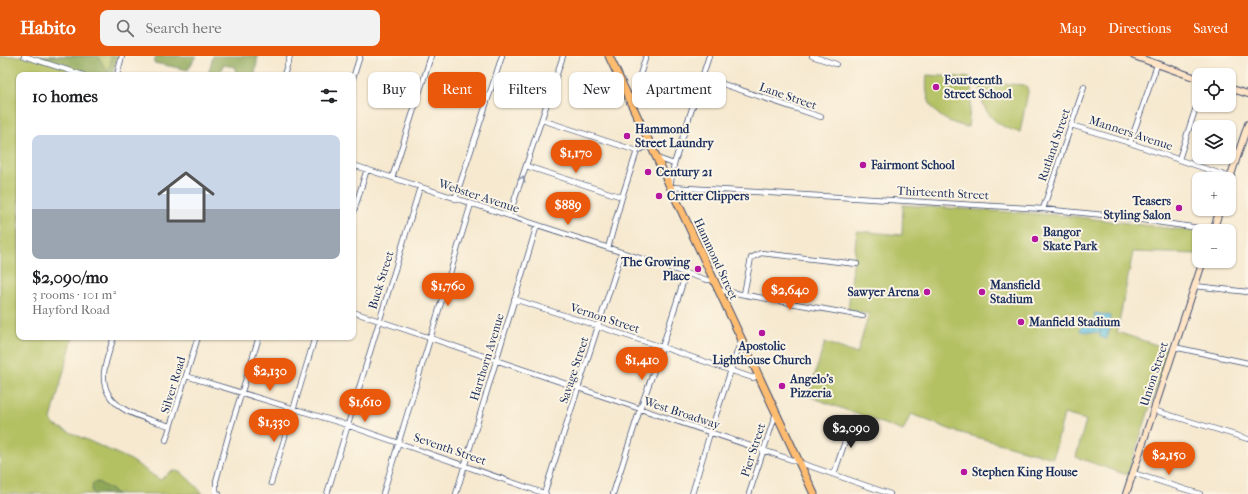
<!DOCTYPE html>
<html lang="en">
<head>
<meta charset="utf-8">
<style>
  body { margin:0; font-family:"IM FELL French Canon",serif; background:#f2f2f2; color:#202124; height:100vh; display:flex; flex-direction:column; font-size:15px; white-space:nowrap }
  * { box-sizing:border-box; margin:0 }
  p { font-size:13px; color:#757577 }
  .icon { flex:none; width:22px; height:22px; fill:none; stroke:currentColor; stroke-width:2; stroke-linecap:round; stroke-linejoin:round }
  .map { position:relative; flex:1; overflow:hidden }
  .sheet { position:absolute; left:16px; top:16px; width:340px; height:268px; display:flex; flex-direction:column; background:#fff; border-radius:8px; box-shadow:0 1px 3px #0004 }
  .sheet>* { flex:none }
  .hud { position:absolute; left:368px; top:16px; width:380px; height:36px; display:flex; gap:8px }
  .controls { position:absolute; left:1192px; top:12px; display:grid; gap:8px }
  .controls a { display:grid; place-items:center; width:44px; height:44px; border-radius:8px; background:#fff; box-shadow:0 1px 3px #0004; font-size:20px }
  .price { position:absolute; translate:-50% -34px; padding:0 9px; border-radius:14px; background:#ea580c; color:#fff; font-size:13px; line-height:26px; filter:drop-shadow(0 1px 2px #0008) }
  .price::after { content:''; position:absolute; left:50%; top:24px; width:12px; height:9px; margin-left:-6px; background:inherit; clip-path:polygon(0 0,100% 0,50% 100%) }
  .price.active { background:#222; color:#fff }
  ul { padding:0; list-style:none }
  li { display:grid; align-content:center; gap:8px; height:212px; padding:0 16px }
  li span { display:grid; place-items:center; height:124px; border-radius:8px; color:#555 }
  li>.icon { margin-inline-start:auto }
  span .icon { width:72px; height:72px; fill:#fffc; stroke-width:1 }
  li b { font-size:17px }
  h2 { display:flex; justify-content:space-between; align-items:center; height:48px; padding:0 16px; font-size:17px }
  .chip { padding:0 14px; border-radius:8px; background:#fff; box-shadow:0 1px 3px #0004; font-size:14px; line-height:36px }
  .chip.active { background:#ea580c; color:#fff }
  header { display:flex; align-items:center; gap:24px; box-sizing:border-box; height:56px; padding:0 20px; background:#ea580c; color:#fff }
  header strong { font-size:19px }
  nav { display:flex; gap:22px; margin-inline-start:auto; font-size:14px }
  .search { width:280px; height:36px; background:#f2f2f2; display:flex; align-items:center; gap:10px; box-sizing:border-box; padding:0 14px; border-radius:8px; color:#757577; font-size:15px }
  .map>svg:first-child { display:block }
  .green { fill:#b4c163; stroke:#687860 }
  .forest { fill:#8fa759; stroke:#556b5c }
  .water { fill:#61c1df; stroke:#3e789e }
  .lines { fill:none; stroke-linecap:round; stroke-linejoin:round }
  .street-casing { stroke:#3c4b6f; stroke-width:6 }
  .secondary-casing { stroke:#3c4b6f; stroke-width:8 }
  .primary-casing { stroke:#3c4b6f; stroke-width:9 }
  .street { stroke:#fff; stroke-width:4.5 }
  .secondary { stroke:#ffe4c6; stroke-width:6 }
  .primary { stroke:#febc70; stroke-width:7 }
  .oneway { stroke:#8d97ae }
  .poi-dot { fill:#b5179e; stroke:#fcf5e5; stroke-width:1.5 }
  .labels { text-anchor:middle; stroke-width:4; stroke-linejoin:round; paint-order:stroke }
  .poi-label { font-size:12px; font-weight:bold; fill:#1b2f5e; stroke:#fcf5e5; text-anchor:start }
  .street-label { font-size:12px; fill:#1b2f5e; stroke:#fcf5e5 }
</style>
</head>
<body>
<header>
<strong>Habito</strong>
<div class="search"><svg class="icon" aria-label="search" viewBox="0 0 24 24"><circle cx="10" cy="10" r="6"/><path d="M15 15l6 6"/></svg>Search here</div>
<nav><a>Map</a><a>Directions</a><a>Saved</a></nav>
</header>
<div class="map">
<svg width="1248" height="438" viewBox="0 0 1248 438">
  <rect width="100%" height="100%" fill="#fcf5e5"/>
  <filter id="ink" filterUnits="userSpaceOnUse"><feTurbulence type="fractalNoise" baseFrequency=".025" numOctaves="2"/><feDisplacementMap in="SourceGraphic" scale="8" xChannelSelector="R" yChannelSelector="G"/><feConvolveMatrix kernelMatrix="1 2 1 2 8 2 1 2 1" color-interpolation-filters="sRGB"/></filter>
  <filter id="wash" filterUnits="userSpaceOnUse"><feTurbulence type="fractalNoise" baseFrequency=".012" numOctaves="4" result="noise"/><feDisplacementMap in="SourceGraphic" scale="16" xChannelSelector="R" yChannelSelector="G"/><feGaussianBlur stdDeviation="0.9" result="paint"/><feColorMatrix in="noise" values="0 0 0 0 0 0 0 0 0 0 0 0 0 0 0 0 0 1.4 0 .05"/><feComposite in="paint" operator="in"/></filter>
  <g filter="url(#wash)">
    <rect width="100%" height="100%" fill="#f6e9d0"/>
    <!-- green -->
    <path class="green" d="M0,0H118L112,19H19V281H73L51,363L54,369L131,404L160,424L171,415C174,415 179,415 181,417C184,418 201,435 203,438H0Z
      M927,19L972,22L973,27L968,71C938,65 923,51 927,19Z
      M982,26L1024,29L1027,31L1028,36L1020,76C996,72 976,52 982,26Z
      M903,149L1070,160L1199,176V198L1133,196L1117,276L1169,293L1128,418H1124L1076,401L1086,364L1064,358L1053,402L954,375L911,358L903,375L808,340L825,286L857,298L869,258L848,254L857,175L902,179Z"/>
    <!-- forest -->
    <path class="forest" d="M38,0H98L108,17L111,6L110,0H118L112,19H91L37,3Z
      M156,0H196L188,14L154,7Z
      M213,0H258L255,19H236L235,11L223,9L220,19H208Z
      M98,426L118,438H94L92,434L93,427Z"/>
    <!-- water -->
    <path class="water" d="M1095,257L1111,260L1110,268L1112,269L1111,273H1109L1107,283L1100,281L1101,271L1100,277L1080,275L1082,267L1094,266Z"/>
  </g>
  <g filter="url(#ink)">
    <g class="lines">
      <defs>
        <path id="street" d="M24,0L83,19
          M709,0L674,108L670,131L1043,153L1114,160L1213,174
          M812,0L836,8
          M117,19L122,0
          M284,19L290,0
          M702,21L821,61
          M353,22L360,0
          M631,47L646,0
          M542,64L637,95
          M1071,69L1130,87L1230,121
          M1130,87L1157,9
          M657,102L674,108
          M1179,103L1199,42
          M353,109L707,224H713
          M526,110L622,141
          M392,122L431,0
          M455,143L502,0
          M1043,153L1084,31
          M353,158L367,113
          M509,160L563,0
          M608,192L622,141L637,95L650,89
          M1195,230L1248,236
          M718,234L863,260
          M744,238L751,202L761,197L857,208
          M514,243L668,293L747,320L753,322L758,319
          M353,256L798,406L890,438
          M114,281C110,293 105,305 104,317C101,354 144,362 170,370
          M1174,291L1248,307
          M186,320L341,367L546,438
          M1153,354L1248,383
          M166,384L198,281
          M1133,417L1200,438
          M834,418L853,362
          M271,427L315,281
          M219,438L216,436V425L229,377L259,281
          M327,438L420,131
          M383,438L471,148
          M456,438L537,169
          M544,438L622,196
          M613,438L640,353L660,298L686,217
          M692,438L710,377L741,284
          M749,438L776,357"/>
        <path id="secondary" d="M1134,0L1199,23
          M1229,32L1248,38
          M1229,125L1248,68
          M1213,175L1220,153
          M1126,438L1203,205"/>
        <path id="primary" d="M609,0L814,438"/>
      </defs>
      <!-- street casing -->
      <use href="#street" class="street-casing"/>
      <!-- secondary casing -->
      <use href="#secondary" class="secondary-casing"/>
      <!-- primary casing -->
      <use href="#primary" class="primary-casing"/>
      <!-- street -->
      <use href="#street" class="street"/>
      <!-- secondary -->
      <use href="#secondary" class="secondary"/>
      <!-- primary -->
      <use href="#primary" class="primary"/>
    </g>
    <!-- one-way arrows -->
    <defs><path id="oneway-chevron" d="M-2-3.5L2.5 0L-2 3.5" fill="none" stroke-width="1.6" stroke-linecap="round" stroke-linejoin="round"/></defs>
    <use class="oneway" href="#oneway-chevron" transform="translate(522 123) rotate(-71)"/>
  </g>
  <!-- markers -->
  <g class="poi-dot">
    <circle cx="936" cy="31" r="4"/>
    <circle cx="627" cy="80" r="4"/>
    <circle cx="863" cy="109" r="4"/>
    <circle cx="648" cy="116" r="4"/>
    <circle cx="659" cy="140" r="4"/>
    <circle cx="1179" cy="152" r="4"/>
    <circle cx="1035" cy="183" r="4"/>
    <circle cx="698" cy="213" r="4"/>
    <circle cx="927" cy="236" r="4"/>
    <circle cx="982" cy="236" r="4"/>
    <circle cx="1021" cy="266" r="4"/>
    <circle cx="762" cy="277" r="4"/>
    <circle cx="782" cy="330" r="4"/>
    <circle cx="964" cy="416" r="4"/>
  </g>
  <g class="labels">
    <!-- poi labels -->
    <g class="poi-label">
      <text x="944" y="28">Fourteenth<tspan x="944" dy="14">Street School</tspan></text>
      <text x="635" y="77">Hammond<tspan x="635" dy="14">Street Laundry</tspan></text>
      <text x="871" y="113">Fairmont School</text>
      <text x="656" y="120">Century 21</text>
      <text x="667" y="144">Critter Clippers</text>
      <text x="1171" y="149" text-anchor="end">Teasers<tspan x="1171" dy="14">Styling Salon</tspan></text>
      <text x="1043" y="180">Bangor<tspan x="1043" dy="14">Skate Park</tspan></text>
      <text x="690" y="210" text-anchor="end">The Growing<tspan x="690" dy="14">Place</tspan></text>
      <text x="990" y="233">Mansfield<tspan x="990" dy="14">Stadium</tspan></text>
      <text x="919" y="240" text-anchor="end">Sawyer Arena</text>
      <text x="1029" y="270">Manfield Stadium</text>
      <text x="762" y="294" text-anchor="middle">Apostolic<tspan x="762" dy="14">Lighthouse Church</tspan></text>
      <text x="790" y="327">Angelo's<tspan x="790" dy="14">Pizzeria</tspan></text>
      <text x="972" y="420">Stephen King House</text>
    </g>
    <!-- street labels -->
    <g class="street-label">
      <text transform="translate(788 40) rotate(19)" y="4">Lane Street</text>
      <text transform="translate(1131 77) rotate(18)" y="4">Manners Avenue</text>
      <text transform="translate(1054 89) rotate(-71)" y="4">Rutland Street</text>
      <text transform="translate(943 137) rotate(3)" y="4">Thirteenth Street</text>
      <text transform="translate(479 140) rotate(18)" y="4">Webster Avenue</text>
      <text transform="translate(716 203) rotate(65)" y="4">Hammond Street</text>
      <text transform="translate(381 224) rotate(-73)" y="4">Buck Street</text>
      <text transform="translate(605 262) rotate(18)" y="4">Vernon Street</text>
      <text transform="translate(487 301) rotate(-73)" y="4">Harthorn Avenue</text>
      <text transform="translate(574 314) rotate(-72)" y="4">Savage Street</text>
      <text transform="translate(1154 318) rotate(-72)" y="4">Union Street</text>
      <text transform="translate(173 329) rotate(-73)" y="4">Silver Road</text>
      <text transform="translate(682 357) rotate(18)" y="4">West Broadway</text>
      <text transform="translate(450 393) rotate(19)" y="4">Seventh Street</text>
      <text transform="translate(753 394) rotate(-72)" y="4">Pier Street</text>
    </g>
  </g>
</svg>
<div class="controls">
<a><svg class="icon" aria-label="locate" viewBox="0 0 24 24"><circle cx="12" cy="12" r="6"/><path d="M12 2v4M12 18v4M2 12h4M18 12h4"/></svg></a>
<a><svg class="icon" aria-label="layers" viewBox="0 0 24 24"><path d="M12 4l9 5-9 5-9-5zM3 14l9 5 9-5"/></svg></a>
<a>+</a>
<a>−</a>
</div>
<b class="price" style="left:576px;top:118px">$1,170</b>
<b class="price" style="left:568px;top:170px">$889</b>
<b class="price" style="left:448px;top:251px">$1,760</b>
<b class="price" style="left:790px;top:255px">$2,640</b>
<b class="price" style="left:642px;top:325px">$1,410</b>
<b class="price" style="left:270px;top:336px">$2,130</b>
<b class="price" style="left:365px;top:367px">$1,610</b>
<b class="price" style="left:274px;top:387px">$1,330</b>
<b class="price active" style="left:851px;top:393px">$2,090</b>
<b class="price" style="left:1169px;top:420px">$2,150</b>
<div class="hud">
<a class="chip">Buy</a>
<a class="chip active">Rent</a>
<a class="chip">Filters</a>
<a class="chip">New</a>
<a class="chip">Apartment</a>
</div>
<section class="sheet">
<h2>10 homes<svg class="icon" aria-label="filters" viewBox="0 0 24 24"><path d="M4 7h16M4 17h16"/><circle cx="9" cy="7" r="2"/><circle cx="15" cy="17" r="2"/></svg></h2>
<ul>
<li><span style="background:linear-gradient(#c9d6e8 60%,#9aa5b1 0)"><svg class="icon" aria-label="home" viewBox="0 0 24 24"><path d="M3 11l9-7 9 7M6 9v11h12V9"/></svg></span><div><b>$2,090/mo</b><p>3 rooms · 101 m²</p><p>Hayford Road</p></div></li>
</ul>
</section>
</div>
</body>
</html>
